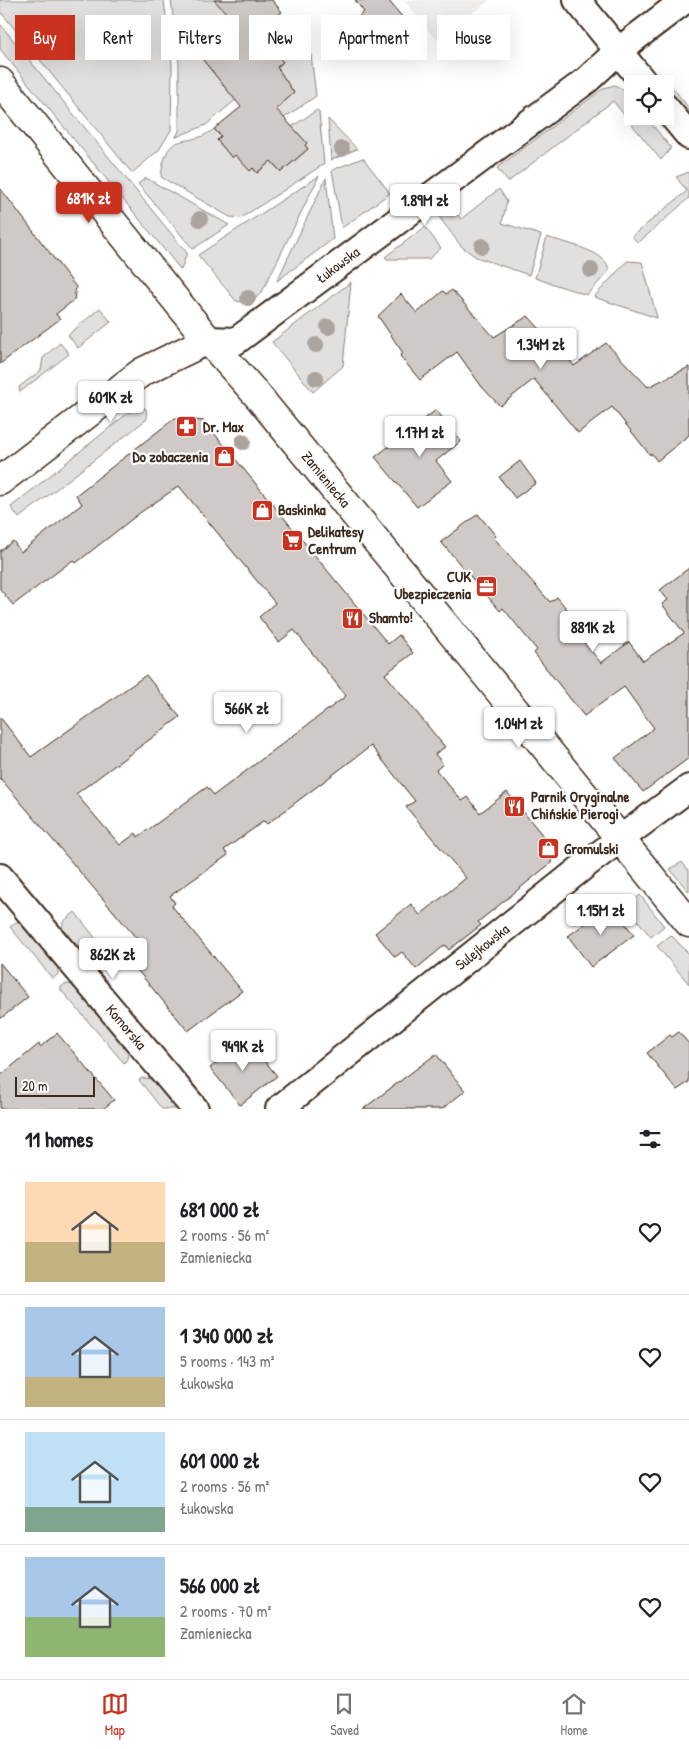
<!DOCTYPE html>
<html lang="en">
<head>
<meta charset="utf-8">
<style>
  body { margin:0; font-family:"Patrick Hand",sans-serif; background:#f6f6f6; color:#202124; height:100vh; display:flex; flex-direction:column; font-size:19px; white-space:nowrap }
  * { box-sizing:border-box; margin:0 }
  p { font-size:16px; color:#757577 }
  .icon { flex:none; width:28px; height:28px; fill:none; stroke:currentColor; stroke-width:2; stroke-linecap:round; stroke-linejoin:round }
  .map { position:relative; height:1109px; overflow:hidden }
  .panel { display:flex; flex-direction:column; background:#fff; flex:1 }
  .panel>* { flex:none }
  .hud { position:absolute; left:15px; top:15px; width:660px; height:45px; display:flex; gap:10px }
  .controls { position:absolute; left:624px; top:75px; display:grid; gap:10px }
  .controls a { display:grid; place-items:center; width:50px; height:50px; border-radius:0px; background:#fff; box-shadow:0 5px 20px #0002; font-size:25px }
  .scale { position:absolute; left:15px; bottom:12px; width:80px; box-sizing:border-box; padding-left:5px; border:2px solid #3b2a1e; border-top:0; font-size:14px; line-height:18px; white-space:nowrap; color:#3b2a1e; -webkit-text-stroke:4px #fff; paint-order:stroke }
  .price { position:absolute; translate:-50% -42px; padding:0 11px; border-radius:5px; background:#fff; color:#222; font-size:16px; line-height:32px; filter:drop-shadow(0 1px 2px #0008) }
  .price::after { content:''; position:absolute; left:50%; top:30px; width:15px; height:11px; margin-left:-8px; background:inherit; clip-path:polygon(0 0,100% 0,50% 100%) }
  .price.current { background:#c8321e; color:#fff }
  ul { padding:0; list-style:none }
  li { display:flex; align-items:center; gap:15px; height:125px; padding:0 25px }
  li+li { border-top:1px solid #e0e0e0 }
  li span { display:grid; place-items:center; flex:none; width:140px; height:100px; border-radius:0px; color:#555 }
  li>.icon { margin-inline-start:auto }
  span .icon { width:60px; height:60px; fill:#fffc; stroke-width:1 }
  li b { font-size:21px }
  h2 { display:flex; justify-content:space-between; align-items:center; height:60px; padding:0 25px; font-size:21px }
  .pill { padding:0 18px; border-radius:0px; background:#fff; box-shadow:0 5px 20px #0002; font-size:18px; line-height:45px }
  .pill.current { background:#c8321e; color:#fff }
  .menu { display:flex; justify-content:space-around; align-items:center; height:70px; border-top:1px solid #e0e0e0; background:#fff; font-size:14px; color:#757577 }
  .menu a { display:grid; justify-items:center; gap:2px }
  .menu .current { color:#c8321e }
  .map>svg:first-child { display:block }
  .built { fill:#f1efee }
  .green { fill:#e2e0de; stroke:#8e857e }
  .building { fill:#cfcac7; stroke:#3b2a1e }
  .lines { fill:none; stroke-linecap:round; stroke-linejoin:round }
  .minor-casing { stroke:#3b2a1e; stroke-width:30 }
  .tertiary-casing { stroke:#3b2a1e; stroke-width:31 }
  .minor { stroke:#fff; stroke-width:26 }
  .tertiary { stroke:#fff; stroke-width:28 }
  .tree { fill:#aaa39e }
  .labels { text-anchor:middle; stroke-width:4.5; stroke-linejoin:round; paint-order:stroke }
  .street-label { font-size:15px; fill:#3b2a1e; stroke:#fff }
  .poi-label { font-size:15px; font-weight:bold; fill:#3b2a1e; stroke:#fff; text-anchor:start }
</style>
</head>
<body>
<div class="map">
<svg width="689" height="1109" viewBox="0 0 689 1109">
  <rect width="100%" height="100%" fill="#fff"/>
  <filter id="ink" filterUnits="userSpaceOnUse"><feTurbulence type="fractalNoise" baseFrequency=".02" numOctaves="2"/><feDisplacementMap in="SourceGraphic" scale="10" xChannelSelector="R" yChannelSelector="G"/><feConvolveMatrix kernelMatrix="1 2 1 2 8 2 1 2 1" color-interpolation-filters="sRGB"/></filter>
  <g filter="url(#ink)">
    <!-- built -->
    <path class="built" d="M404,0H490L436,40Z"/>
    <!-- green -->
    <path class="green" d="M0,0H164L172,65L171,130L159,150L132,173L0,11Z
      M171,0H222L236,18L200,49L207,57L203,60L245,92L206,125L176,137L179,131V64Z
      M297,23L303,25L308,30L316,96L281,120L273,111L294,93L275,69L283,62L269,45Z
      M0,24L187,253L181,270L0,49Z
      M668,82L689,108V114L665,85Z
      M614,85C630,91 632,101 632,116H645L671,148L661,160L613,101L508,182L497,168L604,88Z
      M317,110L319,112L324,164L241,218L230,217L161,177C167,125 187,151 214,129L235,154L239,152L257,173L271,161L281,172L308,149L290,128Z
      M328,119L357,149L331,160Z
      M363,158L390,193L342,228L332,170Z
      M689,172V198L638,243L632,236L687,191L676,177Z
      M319,176L263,290L252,303L236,301L198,255Z
      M146,178L229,225L193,249L138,184Z
      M326,178L333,239L277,281Z
      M499,189L507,201L502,223L541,235L529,275L476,257L461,246L437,214L449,204L461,219Z
      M425,227L441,248L429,259H387L385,257Z
      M547,237C564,243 609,251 609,271L587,295L535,278Z
      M627,261L642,262L657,318L594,297Z
      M351,282L343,366L313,392L272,342Z
      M100,308L111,322L78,348L68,335Z
      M60,343L69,354L20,392L19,387L41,370L43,358Z
      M139,404L146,409L147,419L19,518L11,507Z
      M682,862L689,871V892L670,869Z
      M640,895L664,926L651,937L631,912L630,904Z
      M75,912L100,944C84,953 72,943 62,931L63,922Z
      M20,919L58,962V974L53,979L10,927Z
      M671,935L689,954V984L657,946Z
      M65,984L76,985L129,1049L127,1059L124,1063L61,990V987Z
      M142,1078L155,1079L180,1109H162L139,1080Z"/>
    <!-- building -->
    <path class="building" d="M214,0H272L282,12L264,27L275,40L269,45L283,62L277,67L294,93L276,109L307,143L305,145L308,149L281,172L271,161L257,173L253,168L250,171L235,155L232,158L217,140L221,136L214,129L241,107L203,60L207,57L200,49L234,21Z
      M355,0H388L408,24L379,48L356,19L364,12Z
      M0,188L76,287L74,300L56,314L60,319L0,364Z
      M452,290L494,337L528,316L549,339L551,337L574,366L606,343L648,387L689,367V435L657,461L651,453L650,455L612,407L578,433L534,379L500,406L482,387L457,352L420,380L400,356L403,353L378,316L401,294L417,313L443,291L446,294Z
      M436,410L461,441L436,461L452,481L417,507L375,457Z
      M175,418L204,421L388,644L399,635L413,653L385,674L445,747L435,754L443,764L436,770L462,801L468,797L480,813L507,792L553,848L551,863L478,922L481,925L449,950L445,945L416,969L402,952L395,957L375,933L411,904L420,915L466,878L406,807L415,801L371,746L267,824L264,821L224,850L228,855L170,896L175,903L172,906L242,991L188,1031L128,959L143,946L0,778V717L31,757L146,675L180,717L76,794L120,845L136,833L138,837L207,787L214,795L346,696L294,630L279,642L259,617L275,603L179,486L141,512L76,563L73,560L13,605L0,589V551L13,541L21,552L82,504L76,495Z
      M520,461L536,483L515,498L499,477Z
      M478,514L496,536L494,538L550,602L557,597L575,619L569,624L601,663L629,642L643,661L684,633L662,604L668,600L660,590L689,568V758L643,792L615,758L654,728L624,687L584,716L534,653L537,650L503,608L500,611L441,542Z
      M611,905L634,935L591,967L568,936Z
      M0,963L28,997L0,1019Z
      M679,1032L689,1044V1082L677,1090L647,1053L670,1035L672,1037Z
      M57,1033L114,1100L103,1109H0V1076L39,1044L40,1047Z
      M247,1039L277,1076L240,1105L210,1068Z
      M436,1054L465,1091L442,1109H363Z"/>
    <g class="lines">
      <defs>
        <g id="minor">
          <path d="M577,0L645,84"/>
          <path d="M665,107L689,136"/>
          <path id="s1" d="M208,340L236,341L587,80L618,51L685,0"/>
          <path id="s2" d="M0,877L195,1109"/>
          <path id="s3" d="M279,1109L589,862L689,788"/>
        </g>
        <g id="tertiary">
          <path id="s4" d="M0,82L208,340L257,395L689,923"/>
          <path d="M0,481L142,372L208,340"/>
        </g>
      </defs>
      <!-- minor casing -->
      <use href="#minor" class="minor-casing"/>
      <!-- tertiary casing -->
      <use href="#tertiary" class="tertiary-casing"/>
      <!-- minor -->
      <use href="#minor" class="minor"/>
      <!-- tertiary -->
      <use href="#tertiary" class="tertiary"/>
    </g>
    <!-- trees -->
    <g class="tree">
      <circle cx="342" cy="149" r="8"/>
      <circle cx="200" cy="219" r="8"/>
      <circle cx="482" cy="246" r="8"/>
      <circle cx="591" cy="270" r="8"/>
      <circle cx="248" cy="298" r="8"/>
      <circle cx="328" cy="327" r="8"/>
      <circle cx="316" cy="345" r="8"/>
      <circle cx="316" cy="378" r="8"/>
      <circle cx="243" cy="442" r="8"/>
    </g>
  </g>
  <!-- icons -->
  <defs>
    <symbol id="pharmacy-square" viewBox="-11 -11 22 22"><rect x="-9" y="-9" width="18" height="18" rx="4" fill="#c8321e" stroke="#fff"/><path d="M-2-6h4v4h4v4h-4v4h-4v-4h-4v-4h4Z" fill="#fff"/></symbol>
    <symbol id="shop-square" viewBox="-11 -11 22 22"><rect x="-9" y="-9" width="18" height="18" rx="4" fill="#c8321e" stroke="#fff"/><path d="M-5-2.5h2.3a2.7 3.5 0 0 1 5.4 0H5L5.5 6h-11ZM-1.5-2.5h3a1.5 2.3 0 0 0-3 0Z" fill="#fff"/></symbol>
    <symbol id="supermarket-square" viewBox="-11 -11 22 22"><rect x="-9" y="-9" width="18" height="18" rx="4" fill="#c8321e" stroke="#fff"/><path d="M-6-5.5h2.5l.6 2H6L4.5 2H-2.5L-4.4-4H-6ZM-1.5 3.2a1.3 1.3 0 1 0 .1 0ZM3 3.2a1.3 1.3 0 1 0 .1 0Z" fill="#fff"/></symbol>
    <symbol id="office-square" viewBox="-11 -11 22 22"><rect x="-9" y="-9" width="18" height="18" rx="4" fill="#c8321e" stroke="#fff"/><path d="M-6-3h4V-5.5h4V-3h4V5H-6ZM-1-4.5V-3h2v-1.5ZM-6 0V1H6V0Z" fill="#fff"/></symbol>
    <symbol id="restaurant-square" viewBox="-11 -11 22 22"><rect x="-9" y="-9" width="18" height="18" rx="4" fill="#c8321e" stroke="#fff"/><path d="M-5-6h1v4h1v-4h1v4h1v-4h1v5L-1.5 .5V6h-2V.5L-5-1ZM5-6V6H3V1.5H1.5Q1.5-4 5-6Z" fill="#fff"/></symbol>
  </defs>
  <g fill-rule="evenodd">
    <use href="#pharmacy-square" x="174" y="414" width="25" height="25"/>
    <use href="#shop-square" x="212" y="444" width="25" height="25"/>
    <use href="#shop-square" x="250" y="498" width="25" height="25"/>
    <use href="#supermarket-square" x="280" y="528" width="25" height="25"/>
    <use href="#office-square" x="474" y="574" width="25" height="25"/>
    <use href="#restaurant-square" x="340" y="606" width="25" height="25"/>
    <use href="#restaurant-square" x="502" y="794" width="25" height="25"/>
    <use href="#shop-square" x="536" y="836" width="25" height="25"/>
  </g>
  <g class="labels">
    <!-- street labels -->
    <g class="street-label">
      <text dy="5" stroke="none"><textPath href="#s1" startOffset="155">Łukowska</textPath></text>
      <text dy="5" stroke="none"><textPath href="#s4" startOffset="514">Zamieniecka</textPath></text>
      <text dy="5" stroke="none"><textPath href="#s3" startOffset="260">Sulejkowska</textPath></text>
      <text dy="5" stroke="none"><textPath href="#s2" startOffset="196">Komorska</textPath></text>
    </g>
    <!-- poi labels -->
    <g class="poi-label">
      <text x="203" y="432">Dr. Max</text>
      <text x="208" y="462" text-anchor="end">Do zobaczenia</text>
      <text x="278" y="515">Baskinka</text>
      <text x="308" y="537">Delikatesy<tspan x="308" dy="17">Centrum</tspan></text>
      <text x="471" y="582" text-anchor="end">CUK<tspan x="471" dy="17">Ubezpieczenia</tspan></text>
      <text x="369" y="623">Shamto!</text>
      <text x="531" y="802">Parnik Oryginalne<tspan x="531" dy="17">Chińskie Pierogi</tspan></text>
      <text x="564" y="854">Gromulski</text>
    </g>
  </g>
</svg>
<div class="controls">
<a><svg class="icon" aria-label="locate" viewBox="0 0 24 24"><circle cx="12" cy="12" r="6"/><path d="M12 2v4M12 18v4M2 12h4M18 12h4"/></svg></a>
</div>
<div class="scale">20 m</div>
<b class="price current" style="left:89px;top:224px">681K zł</b>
<b class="price" style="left:425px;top:226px">1.89M zł</b>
<b class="price" style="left:541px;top:370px">1.34M zł</b>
<b class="price" style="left:111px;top:423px">601K zł</b>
<b class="price" style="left:420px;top:458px">1.17M zł</b>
<b class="price" style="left:593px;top:653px">881K zł</b>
<b class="price" style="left:247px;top:734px">566K zł</b>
<b class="price" style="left:519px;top:749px">1.04M zł</b>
<b class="price" style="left:601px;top:936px">1.15M zł</b>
<b class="price" style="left:113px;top:980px">862K zł</b>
<b class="price" style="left:243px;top:1072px">949K zł</b>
<div class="hud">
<a class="pill current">Buy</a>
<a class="pill">Rent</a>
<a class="pill">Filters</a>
<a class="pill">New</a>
<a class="pill">Apartment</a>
<a class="pill">House</a>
</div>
</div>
<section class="panel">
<h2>11 homes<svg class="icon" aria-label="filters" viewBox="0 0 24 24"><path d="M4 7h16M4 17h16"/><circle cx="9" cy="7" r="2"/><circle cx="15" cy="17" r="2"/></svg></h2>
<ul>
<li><span style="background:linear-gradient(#ffd9b3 60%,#c2b280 0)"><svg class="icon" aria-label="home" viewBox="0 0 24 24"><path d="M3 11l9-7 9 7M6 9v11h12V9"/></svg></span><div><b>681 000 zł</b><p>2 rooms · 56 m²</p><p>Zamieniecka</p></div><svg class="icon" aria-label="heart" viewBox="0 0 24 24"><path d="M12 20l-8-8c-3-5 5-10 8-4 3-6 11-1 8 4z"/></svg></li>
<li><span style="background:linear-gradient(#a9c7e8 70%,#c2b280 0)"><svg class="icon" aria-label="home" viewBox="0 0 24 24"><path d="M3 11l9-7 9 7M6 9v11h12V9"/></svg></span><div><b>1 340 000 zł</b><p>5 rooms · 143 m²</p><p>Łukowska</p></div><svg class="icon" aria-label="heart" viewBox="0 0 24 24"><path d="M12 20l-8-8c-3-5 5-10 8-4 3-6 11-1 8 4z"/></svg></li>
<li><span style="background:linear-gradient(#bfe0f5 75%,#7fa58c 0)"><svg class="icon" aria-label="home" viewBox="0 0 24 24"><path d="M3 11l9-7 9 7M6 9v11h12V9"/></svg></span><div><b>601 000 zł</b><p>2 rooms · 56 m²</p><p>Łukowska</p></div><svg class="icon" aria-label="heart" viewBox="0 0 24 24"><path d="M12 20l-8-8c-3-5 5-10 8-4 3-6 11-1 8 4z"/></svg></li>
<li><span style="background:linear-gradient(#a9c7e8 60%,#8fb573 0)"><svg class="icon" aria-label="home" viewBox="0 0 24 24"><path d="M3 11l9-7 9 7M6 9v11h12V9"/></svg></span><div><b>566 000 zł</b><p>2 rooms · 70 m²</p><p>Zamieniecka</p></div><svg class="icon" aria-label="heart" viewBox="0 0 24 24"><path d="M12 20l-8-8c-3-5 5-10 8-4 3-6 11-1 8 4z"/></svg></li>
</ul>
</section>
<nav class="menu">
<a class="current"><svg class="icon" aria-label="map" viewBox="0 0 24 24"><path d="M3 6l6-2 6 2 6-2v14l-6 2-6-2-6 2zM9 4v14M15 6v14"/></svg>Map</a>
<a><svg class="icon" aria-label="saved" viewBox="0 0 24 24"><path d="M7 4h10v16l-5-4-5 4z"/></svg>Saved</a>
<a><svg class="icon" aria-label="home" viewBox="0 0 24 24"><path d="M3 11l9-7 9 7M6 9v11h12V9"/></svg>Home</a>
</nav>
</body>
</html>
